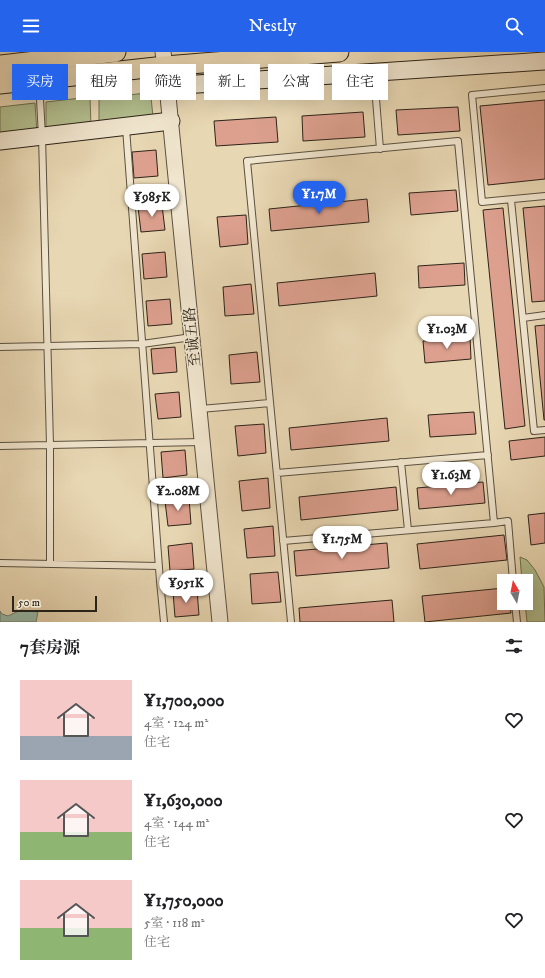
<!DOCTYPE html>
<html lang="zh">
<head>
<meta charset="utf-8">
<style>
  body { margin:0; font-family:"IM FELL DW Pica","Noto Serif SC",serif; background:#f6f6f6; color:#202124; height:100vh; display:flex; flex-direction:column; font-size:15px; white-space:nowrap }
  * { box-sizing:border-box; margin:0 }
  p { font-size:13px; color:#757577 }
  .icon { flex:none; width:22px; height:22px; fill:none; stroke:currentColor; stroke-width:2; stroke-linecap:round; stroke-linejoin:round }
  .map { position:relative; height:570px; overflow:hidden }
  .drawer { display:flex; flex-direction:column; background:#fff; flex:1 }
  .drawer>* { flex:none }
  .top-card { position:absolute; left:12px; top:12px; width:521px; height:36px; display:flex; gap:8px }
  .needle { width:26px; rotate:350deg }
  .controls { position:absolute; left:497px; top:522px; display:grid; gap:8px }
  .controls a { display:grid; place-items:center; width:36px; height:36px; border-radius:0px; background:#fff; box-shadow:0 4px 16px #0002; font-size:20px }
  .scale { position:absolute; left:12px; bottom:10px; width:85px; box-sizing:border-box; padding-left:4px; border:2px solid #2c2419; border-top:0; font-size:11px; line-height:14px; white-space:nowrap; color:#2c2419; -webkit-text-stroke:3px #f0e5ce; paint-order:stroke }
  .price { position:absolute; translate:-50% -34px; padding:0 9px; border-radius:14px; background:#fff; color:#222; font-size:13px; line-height:26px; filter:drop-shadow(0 1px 2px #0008) }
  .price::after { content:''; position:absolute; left:50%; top:24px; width:12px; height:9px; margin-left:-6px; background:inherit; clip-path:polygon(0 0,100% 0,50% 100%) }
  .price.current { background:#2563eb; color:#fff }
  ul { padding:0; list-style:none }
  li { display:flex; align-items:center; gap:12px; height:100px; padding:0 20px }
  li span { display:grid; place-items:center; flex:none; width:112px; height:80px; border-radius:0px; color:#555 }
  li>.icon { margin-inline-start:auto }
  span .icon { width:48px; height:48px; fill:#fffc; stroke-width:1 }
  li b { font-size:17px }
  h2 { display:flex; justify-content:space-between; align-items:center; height:48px; padding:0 20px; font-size:17px }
  .pill { padding:0 14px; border-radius:0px; background:#fff; box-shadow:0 4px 16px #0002; font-size:14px; line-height:36px }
  .pill.current { background:#2563eb; color:#fff }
  header { display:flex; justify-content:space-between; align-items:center; height:52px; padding:0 20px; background:#2563eb; color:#fff; font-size:18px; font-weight:600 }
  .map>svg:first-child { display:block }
  .green { fill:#b3bf8f; stroke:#707254 }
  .water { fill:#97baab; stroke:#6c7e71 }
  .building { fill:#dda08f; stroke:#2c2419 }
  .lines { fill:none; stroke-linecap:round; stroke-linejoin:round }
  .service-casing { stroke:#5b5140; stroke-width:8 }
  .tertiary-casing { stroke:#5b5140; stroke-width:17 }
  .secondary-casing { stroke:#2c2419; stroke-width:19 }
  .primary-casing { stroke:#2c2419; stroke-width:21 }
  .service { stroke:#f0e5ce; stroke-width:6 }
  .tertiary { stroke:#f0e5ce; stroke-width:15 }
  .secondary { stroke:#f0e5ce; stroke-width:17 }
  .primary { stroke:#e8d7b3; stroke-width:19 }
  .labels { text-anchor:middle; stroke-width:3; stroke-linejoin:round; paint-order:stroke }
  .street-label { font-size:15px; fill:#2c2419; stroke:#f0e5ce }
</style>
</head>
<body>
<header><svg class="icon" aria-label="menu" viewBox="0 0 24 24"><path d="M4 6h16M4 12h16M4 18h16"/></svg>Nestly<svg class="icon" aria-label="search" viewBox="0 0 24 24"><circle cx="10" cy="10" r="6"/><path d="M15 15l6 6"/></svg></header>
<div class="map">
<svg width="545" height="570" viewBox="0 0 545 570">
  <rect width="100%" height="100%" fill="#e8d7b3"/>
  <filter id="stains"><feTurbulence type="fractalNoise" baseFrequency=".005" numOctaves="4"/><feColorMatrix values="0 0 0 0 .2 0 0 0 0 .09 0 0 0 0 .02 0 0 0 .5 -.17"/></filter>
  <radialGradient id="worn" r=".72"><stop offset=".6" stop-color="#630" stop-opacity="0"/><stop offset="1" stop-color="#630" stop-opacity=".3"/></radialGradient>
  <!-- green -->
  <path class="green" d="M147,41L151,45L153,65L99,74V46Z
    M90,45L91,76L46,80V50Z
    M35,51L37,82L0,86V55Z
    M520,505L527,508L535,518L544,535L545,570H527L525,551H526V529H522Z"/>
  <!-- water -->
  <path class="water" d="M21,558L38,560L36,570H0V559L2,562L8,564Z"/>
  <!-- building -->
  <path class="building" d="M545,48V127L488,133L480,54Z
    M458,55L460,79L398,83L396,58Z
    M363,60L365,85L303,89L302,64Z
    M276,65L278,90L216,94L214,69Z
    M156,98L158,124L134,126L132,100Z
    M456,138L458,159L411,163L409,141Z
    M367,147L369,170L271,179L269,157Z
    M162,153L165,178L141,180L138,155Z
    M545,154V249L532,250L523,156Z
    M503,156L525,374L505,377L483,158Z
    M246,163L248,192L220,195L217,165Z
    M165,200L167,225L144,227L142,202Z
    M464,211L465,233L419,236L418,214Z
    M375,221L377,244L279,254L277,231Z
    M251,232L254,262L225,264L223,235Z
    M170,247L172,272L148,274L146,249Z
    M545,273V368H544L535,274Z
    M470,285L471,307L425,311L423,289Z
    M175,295L177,320L153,322L151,297Z
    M257,300L260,330L231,332L229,303Z
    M179,340L181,365L158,367L155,342Z
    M474,360L476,382L430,385L428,363Z
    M387,366L389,389L291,398L289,376Z
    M264,372L266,401L238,404L235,374Z
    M545,385V404L511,408L509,389Z
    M185,398L187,423L163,426L161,400Z
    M268,426L270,456L242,459L239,429Z
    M483,430L485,451L419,457L417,436Z
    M396,435L398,458L301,468L299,445Z
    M189,446L191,472L168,474L165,449Z
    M545,461V491L531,493L528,463Z
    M273,474L275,504L247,506L244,477Z
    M504,483L507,508L420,517L417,492Z
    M192,491L194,517L170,519L168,494Z
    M387,491L389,516L296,524L294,499Z
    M278,520L281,550L252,552L250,522Z
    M504,536V551H510L511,561L425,570L422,544Z
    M197,538L199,563L175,565L173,540Z
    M392,548L394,570H300L299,556Z"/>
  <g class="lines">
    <defs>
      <path id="service" d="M374,22L380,97
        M39,29L42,84L50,393V512
        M545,36L472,43L482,150L545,144
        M126,76L160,529L216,525
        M511,148L534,379L545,378
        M523,266L545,263
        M0,295L142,292L192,285
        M200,357L270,351
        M0,394L202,390
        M401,410L408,478
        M277,421L488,403
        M283,489L494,471
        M0,511L159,514
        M160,529L164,570
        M515,551L517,570
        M291,570L247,109L458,89L494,471L508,469L513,529"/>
      <path id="tertiary" d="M163,0L165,14L220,570"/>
      <path id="secondary" d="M167,34L545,9
        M0,89L171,69"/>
      <path id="primary" d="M0,13L116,0
        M0,32L165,14L339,0"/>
    </defs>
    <!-- service casing -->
    <use href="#service" class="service-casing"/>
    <!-- tertiary casing -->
    <use href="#tertiary" class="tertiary-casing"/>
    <!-- secondary casing -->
    <use href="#secondary" class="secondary-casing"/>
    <!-- primary casing -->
    <use href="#primary" class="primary-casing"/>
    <!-- service -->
    <use href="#service" class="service"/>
    <!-- tertiary -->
    <use href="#tertiary" class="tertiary"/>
    <!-- secondary -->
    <use href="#secondary" class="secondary"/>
    <!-- primary -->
    <use href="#primary" class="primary"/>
  </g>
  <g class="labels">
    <!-- street labels -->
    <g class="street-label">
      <text transform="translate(192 285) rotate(-96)" y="5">至诚五路</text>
    </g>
  </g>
  <rect width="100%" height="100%" filter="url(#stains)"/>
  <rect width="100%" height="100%" fill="url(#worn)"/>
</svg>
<div class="controls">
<a><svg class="needle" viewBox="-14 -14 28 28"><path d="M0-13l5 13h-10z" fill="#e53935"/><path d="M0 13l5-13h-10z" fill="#757577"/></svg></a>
</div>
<div class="scale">50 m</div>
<b class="price current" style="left:319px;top:163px">¥1.7M</b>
<b class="price" style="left:152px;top:166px">¥985K</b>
<b class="price" style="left:447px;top:298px">¥1.03M</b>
<b class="price" style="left:451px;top:444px">¥1.63M</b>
<b class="price" style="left:178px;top:460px">¥2.08M</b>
<b class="price" style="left:342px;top:508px">¥1.75M</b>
<b class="price" style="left:186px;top:552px">¥951K</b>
<div class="top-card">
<a class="pill current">买房</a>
<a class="pill">租房</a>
<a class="pill">筛选</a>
<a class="pill">新上</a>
<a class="pill">公寓</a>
<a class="pill">住宅</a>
</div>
</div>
<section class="drawer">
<h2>7套房源<svg class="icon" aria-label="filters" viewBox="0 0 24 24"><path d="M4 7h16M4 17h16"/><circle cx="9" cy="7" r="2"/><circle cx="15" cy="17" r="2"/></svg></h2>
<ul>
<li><span style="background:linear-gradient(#f6c9c9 70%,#9aa5b1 0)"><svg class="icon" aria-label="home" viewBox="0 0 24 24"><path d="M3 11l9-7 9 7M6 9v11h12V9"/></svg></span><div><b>¥1,700,000</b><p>4室 · 124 m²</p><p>住宅</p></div><svg class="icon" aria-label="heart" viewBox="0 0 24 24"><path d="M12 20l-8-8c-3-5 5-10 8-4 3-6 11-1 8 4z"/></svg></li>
<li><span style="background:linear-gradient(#f6c9c9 65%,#8fb573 0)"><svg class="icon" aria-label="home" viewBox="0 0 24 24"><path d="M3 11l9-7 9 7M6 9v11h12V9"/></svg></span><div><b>¥1,630,000</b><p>4室 · 144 m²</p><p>住宅</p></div><svg class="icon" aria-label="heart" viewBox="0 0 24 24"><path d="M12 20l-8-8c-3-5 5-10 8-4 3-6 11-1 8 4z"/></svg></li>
<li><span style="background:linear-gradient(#f6c9c9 60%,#8fb573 0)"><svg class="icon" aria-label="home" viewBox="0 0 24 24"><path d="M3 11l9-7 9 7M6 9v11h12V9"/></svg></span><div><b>¥1,750,000</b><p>5室 · 118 m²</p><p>住宅</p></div><svg class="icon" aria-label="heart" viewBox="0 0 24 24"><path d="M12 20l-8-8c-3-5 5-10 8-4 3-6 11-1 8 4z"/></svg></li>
</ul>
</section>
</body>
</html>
